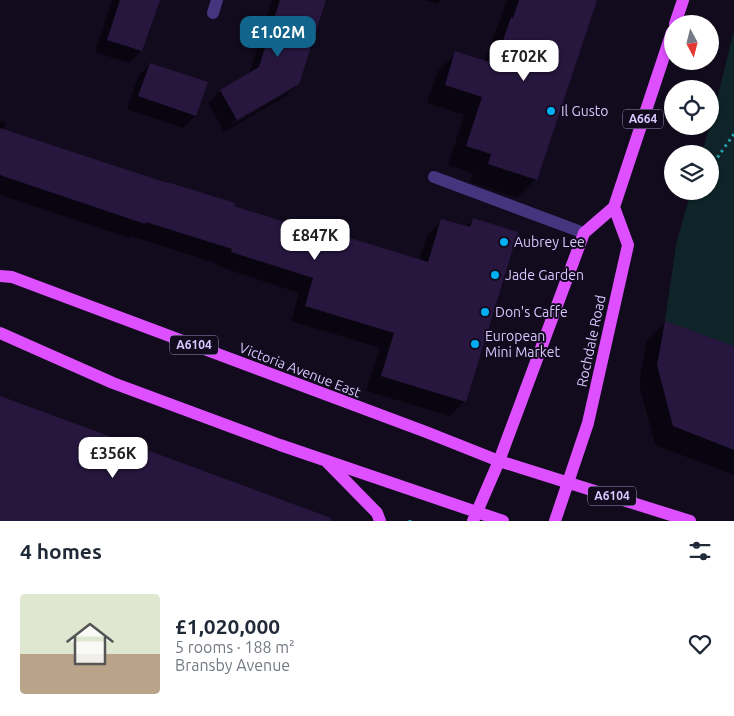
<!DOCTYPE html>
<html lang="en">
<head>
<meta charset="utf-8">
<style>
  body { margin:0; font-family:Ubuntu,sans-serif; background:#f6f6f7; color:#1f2937; height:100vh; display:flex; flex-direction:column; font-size:19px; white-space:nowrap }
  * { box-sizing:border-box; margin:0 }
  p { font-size:16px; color:#747a83 }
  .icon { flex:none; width:28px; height:28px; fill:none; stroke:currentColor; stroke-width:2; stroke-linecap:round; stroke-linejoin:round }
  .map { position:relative; height:521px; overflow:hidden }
  .sheet { display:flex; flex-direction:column; background:#fff; flex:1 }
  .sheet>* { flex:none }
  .needle { width:32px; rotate:173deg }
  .controls { position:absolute; left:664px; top:15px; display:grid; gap:10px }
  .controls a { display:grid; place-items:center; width:55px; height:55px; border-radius:50%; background:#fff; box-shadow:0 1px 4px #0004; font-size:25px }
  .price { position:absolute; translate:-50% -42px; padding:0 11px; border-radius:10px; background:#fff; color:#222; font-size:16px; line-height:32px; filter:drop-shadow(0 1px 2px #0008) }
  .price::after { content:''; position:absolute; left:50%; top:30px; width:15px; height:11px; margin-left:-8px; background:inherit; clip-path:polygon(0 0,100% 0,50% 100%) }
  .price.on { background:#11658c; color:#fff }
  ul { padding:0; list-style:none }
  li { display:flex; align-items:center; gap:15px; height:125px; padding:0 20px }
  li+li { border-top:1px solid #e0e1e3 }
  li span { display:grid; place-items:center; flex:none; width:140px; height:100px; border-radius:5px; color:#555 }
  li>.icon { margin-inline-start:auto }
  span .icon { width:60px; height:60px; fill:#fffc; stroke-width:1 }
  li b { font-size:21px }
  h2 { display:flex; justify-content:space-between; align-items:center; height:60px; padding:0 20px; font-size:21px }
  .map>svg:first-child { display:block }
  .green { fill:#0e2428 }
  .shadow { fill:#0007; fill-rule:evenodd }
  .building { fill:#27173f }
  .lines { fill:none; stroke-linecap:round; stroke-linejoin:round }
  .path { stroke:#2aa1b1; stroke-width:3; stroke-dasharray:2.5 4; stroke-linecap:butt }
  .lane { stroke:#45357e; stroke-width:12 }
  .street { stroke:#45357e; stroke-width:12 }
  .primary { stroke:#dd4fff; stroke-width:12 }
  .poi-dot { fill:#00aff3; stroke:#120b1e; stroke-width:2 }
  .labels { text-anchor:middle; stroke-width:4; stroke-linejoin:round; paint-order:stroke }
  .shield { fill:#120b1e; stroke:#9d8fbc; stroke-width:1 }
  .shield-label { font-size:12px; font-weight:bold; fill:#d9c8ff }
  .poi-label { font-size:14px; fill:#d9c8ff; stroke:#120b1e; text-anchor:start }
  .street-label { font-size:14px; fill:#d9c8ff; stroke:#120b1e }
</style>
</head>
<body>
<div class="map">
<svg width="734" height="521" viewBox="0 0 734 521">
  <rect width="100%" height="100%" fill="#120b1e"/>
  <!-- green -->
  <path class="green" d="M734,31V346L665,321L676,245L691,191H710V154H701L710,126Z"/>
  <!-- shadow -->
  <path class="shadow" d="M112,0H158L141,51L129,63L95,52Z
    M272,0H325L298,83L286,96L224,132L208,103L220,91L249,74ZM290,88V91L232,125L231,123Z
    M424,0H441L437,4Z
    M507,0H595L536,179L517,198L470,182L473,173L448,165L464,115L427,103L437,72L456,53L484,62Z
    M150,64L195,116L183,128L127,109L138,76Z
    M0,121L6,123L3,131L325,236L328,233L419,261L427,235L442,220L465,227L473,219L465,401L450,416L366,391L380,348L291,321L299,293L217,266L218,264L131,236L129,238L0,195Z
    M665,322L734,347V475L655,445L639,385L646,341Z"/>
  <!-- building -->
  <path class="building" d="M120,0H160L142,51L107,40Z
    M280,0H326L299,84L237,120L220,90L259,67Z
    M519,0H597L537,180L488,164L491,154L466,146L482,97L445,85L455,51L495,64L511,17L513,18Z
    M150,63L208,82L196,116L138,96Z
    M0,128L167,183V182L235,203L234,206L326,235L327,231L428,262L441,219L470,227L473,218L518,232L466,402L381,376L394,333L305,306L313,278L231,252L232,249L146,222L145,224L0,175Z
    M665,321L734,346V450L673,426L657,365Z
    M0,396L331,518L330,521H0Z"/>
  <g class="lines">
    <!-- path -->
    <path class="path" d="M710,168L734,134
      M688,198L693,191
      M410,521V520"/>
    <!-- lane -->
    <path class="lane" d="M434,177L584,233"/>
    <!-- street -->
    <path class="street" d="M213,13L217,0"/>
    <!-- primary -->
    <path class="primary" d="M675,24L683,0
      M0,276L12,277L426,432L499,461L690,521
      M0,333L113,383L280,445L503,521
      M327,462L377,513L380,521
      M473,521L499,461L584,233L614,207L672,32
      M555,521L588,423L628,245L614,207"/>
  </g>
  <!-- markers -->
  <g class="poi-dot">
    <circle cx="551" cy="111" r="5"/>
    <circle cx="504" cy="242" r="5"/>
    <circle cx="495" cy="275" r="5"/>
    <circle cx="485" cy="312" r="5"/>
    <circle cx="475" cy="344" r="5"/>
  </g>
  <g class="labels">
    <!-- shield labels -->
    <g class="shield">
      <rect x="623" y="109.5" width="40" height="19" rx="4"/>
      <rect x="170" y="335.5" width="48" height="19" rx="4"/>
      <rect x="588" y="486.5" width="48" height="19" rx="4"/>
    </g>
    <g class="shield-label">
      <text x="643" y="123">A664</text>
      <text x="194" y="349">A6104</text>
      <text x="612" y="500">A6104</text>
    </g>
    <!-- poi labels -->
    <g class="poi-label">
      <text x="561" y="116">Il Gusto</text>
      <text x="514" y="247">Aubrey Lee</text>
      <text x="505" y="280">Jade Garden</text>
      <text x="495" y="317">Don's Caffe</text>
      <text x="485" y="341">European<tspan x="485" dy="16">Mini Market</tspan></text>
    </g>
    <!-- street labels -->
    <g class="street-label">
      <text transform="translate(591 341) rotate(-78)" y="5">Rochdale Road</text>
      <text transform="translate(300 370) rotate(21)" y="5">Victoria Avenue East</text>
    </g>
  </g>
</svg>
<div class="controls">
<a><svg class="needle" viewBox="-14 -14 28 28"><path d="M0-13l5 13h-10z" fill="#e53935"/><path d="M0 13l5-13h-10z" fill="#747a83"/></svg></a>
<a><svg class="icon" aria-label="locate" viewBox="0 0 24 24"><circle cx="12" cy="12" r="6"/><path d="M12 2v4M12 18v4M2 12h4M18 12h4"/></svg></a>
<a><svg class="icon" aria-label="layers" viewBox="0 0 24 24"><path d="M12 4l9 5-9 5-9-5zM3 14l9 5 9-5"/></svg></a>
</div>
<b class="price on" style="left:278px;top:58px">£1.02M</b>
<b class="price" style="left:524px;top:82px">£702K</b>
<b class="price" style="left:315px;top:261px">£847K</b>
<b class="price" style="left:113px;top:479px">£356K</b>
</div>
<section class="sheet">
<h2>4 homes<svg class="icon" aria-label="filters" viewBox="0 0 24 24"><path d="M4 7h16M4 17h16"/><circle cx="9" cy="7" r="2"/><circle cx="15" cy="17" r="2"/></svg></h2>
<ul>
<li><span style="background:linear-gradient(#dfe7d0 60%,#b9a48a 0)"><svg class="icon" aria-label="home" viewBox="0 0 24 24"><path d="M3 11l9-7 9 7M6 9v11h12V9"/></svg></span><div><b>£1,020,000</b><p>5 rooms · 188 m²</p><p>Bransby Avenue</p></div><svg class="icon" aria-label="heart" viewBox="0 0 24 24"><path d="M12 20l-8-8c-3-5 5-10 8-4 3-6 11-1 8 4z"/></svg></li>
</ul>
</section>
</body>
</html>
